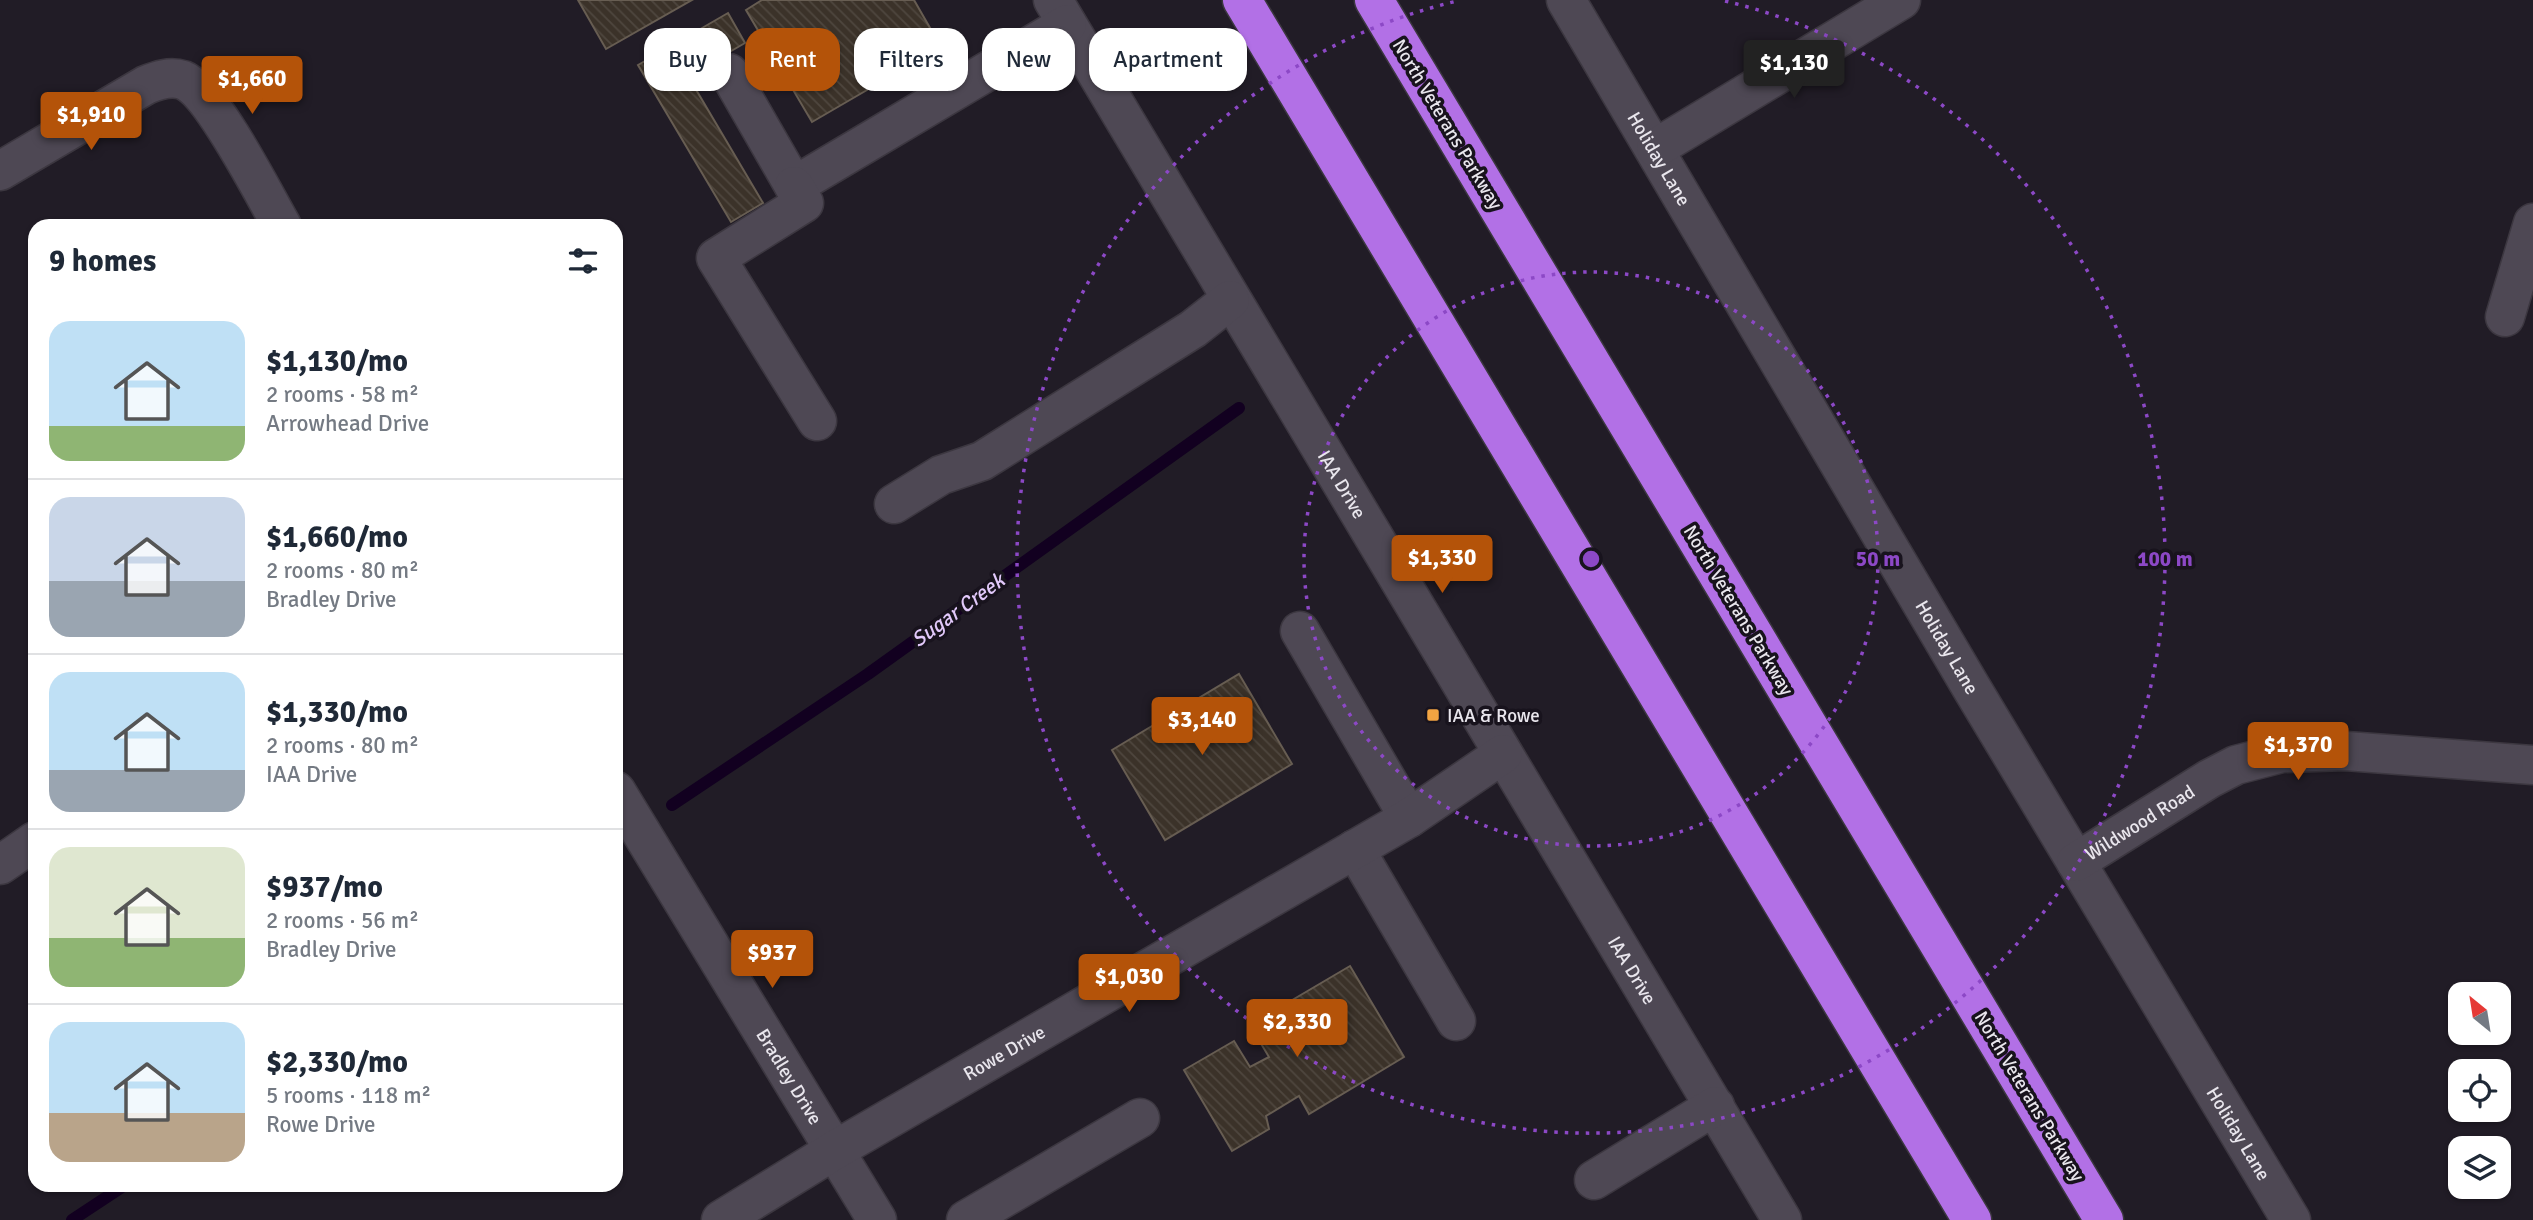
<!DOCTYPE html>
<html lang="en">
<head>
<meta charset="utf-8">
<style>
  body { margin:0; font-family:Signika,sans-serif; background:#f6f6f7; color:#1f2937; height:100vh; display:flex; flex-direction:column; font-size:26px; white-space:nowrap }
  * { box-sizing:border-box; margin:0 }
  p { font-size:23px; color:#747a83 }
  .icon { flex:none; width:38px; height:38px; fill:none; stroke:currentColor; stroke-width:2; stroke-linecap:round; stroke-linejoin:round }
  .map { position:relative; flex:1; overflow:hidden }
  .drawer { position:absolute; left:28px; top:219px; width:595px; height:973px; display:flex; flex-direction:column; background:#fff; border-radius:21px; box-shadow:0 2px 5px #0004 }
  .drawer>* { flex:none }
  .banner { position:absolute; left:644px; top:28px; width:665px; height:63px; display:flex; gap:14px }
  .needle { width:46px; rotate:330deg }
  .tools { position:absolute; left:2448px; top:982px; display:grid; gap:14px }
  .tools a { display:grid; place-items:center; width:63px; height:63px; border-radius:14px; background:#fff; box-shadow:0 2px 5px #0004; font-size:35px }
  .price { position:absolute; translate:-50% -60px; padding:0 16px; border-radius:7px; background:#b45309; color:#fff; font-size:23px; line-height:46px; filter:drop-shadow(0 2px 4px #0008) }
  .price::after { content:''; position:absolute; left:50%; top:42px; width:21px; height:16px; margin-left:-10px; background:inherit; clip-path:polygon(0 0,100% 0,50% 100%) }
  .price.current { background:#222; color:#fff }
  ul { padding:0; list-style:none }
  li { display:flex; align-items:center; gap:21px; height:175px; padding:0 21px }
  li+li { border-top:2px solid #e0e1e3 }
  li span { display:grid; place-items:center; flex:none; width:196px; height:140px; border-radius:21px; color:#555 }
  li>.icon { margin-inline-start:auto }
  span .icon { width:84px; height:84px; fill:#fffc; stroke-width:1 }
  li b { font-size:30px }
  h2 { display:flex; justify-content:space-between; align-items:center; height:84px; padding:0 21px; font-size:30px }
  .chip { padding:0 24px; border-radius:21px; background:#fff; box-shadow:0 2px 5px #0004; font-size:24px; line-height:63px }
  .chip.current { background:#b45309; color:#fff }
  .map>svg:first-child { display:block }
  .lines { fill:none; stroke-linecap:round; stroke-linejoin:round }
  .stream { stroke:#120020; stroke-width:12 }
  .building { fill:url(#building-back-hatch); stroke:#675d52; stroke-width:2 }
  .minor-casing { stroke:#3c3740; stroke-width:41 }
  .highway-casing { stroke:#3c3740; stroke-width:41 }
  .minor { stroke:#4e4854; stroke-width:38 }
  .highway { stroke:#b270e6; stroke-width:38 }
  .ring { fill:none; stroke:#8c48c6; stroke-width:3.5; stroke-dasharray:3.5 7 }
  .poi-dot { fill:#f3a542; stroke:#18131d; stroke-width:2.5 }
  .labels { text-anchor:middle; stroke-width:7; stroke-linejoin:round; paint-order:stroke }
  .street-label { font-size:19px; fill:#e9e6ed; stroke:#18131d }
  .poi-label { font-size:19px; fill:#e9e6ed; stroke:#18131d; text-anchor:start }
  .water-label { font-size:21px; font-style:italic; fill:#e2c9fb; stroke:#18131d }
  .centre { fill:#8c48c6; stroke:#18131d; stroke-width:3.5 }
  .ring-label { font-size:21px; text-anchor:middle; font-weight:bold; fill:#8c48c6; stroke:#18131d; stroke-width:7; stroke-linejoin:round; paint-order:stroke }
</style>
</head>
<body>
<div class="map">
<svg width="2533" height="1220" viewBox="0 0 2533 1220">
  <defs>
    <pattern id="building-back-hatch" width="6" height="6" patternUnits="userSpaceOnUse" patternTransform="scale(1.75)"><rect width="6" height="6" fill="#3b3229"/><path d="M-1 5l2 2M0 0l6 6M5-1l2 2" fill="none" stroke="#4e463e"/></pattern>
  </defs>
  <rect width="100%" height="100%" fill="#211c26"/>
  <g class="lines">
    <!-- stream -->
    <path class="stream" d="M672,805L868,674L1239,408
      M72,1220L125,1185"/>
  </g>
  <!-- building -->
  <path class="building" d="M578,0H692L606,49Z
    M762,0H914L941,47L812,122L746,10Z
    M728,13L745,43L688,76L763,203L731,222L638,65Z
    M1239,674L1292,764L1165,840L1112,750Z
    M1350,966L1404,1057L1309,1114L1299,1096L1266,1116L1269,1129L1232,1151L1184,1070L1234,1041L1250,1067L1269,1057L1250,1025Z"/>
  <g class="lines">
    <defs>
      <g id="minor">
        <path id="s1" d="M1053,0L1782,1220"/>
        <path id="s2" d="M1566,0L1971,687L2291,1220"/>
        <path d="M729,73L794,186L1067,24"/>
        <path d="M1656,148L1901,0"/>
        <path d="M0,171L146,85C158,80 170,76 183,80C212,91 264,195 282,226"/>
        <path d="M794,186L804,203L716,258L817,421"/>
        <path d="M2505,317L2533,223"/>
        <path d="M894,504L941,475L982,461L1193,329L1230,300"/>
        <path d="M1300,631L1409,818"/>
        <path id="s3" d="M616,791L877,1220"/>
        <path d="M1355,849L1456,1021"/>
        <path id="s4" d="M2076,862L2209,779L2236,765L2282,753L2346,751L2533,765"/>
        <path d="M0,865L35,841"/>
        <path d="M1594,1180L1715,1106"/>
        <path id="s5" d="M721,1220L835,1150L1409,818L1503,754"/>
        <path d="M966,1220L1140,1118"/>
      </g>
      <path id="highway" d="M1242,0L1972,1220
        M1374,0L2104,1220"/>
    </defs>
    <!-- minor casing -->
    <use href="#minor" class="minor-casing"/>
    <!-- highway casing -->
    <use href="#highway" class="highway-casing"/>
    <!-- minor -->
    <use href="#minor" class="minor"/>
    <!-- highway -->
    <use href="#highway" class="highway"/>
  </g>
  <!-- distance rings -->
  <g class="ring">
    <circle cx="1591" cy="559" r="287"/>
    <path d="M1725 1A574 574 0 1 1 1457 1"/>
  </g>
  <!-- markers -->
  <rect class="poi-dot" x="1426" y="708" width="14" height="14" rx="3.5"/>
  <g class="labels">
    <!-- street labels -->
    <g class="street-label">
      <text transform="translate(1448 124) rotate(59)" y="7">North Veterans Parkway</text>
      <text dy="7" stroke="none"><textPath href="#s2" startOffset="184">Holiday Lane</textPath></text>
      <text dy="7" stroke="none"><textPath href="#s1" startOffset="564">IAA Drive</textPath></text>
      <text transform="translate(1739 610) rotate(59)" y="7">North Veterans Parkway</text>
      <text dy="7" stroke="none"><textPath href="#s2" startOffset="751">Holiday Lane</textPath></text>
      <text dy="7" stroke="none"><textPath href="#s4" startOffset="75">Wildwood Road</textPath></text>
      <text dy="7" stroke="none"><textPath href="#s1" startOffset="1130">IAA Drive</textPath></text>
      <text dy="7" stroke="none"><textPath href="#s5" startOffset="329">Rowe Drive</textPath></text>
      <text dy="7" stroke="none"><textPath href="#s3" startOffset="334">Bradley Drive</textPath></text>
      <text transform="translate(2030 1096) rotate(59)" y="7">North Veterans Parkway</text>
      <text dy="7" stroke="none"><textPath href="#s2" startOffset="1318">Holiday Lane</textPath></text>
    </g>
    <!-- poi labels -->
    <g class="poi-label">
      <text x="1447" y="722">IAA &amp; Rowe</text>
    </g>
    <!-- water labels -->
    <g class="water-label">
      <text transform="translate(958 610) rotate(-36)" y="7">Sugar Creek</text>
    </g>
  </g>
  <circle cx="1591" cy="559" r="10" class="centre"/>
  <g class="ring-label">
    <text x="1878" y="566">50 m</text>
    <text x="2165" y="566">100 m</text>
  </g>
</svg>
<div class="tools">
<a><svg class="needle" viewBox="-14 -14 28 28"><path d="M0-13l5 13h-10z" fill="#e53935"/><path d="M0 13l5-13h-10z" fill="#747a83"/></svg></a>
<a><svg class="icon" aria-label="locate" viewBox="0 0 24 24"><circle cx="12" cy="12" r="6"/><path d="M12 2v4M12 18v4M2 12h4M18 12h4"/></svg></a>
<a><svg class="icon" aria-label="layers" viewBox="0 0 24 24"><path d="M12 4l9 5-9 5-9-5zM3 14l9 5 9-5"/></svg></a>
</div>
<b class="price current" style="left:1794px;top:100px">$1,130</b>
<b class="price" style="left:252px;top:116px">$1,660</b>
<b class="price" style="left:91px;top:152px">$1,910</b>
<b class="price" style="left:1442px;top:595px">$1,330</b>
<b class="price" style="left:1202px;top:757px">$3,140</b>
<b class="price" style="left:2298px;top:782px">$1,370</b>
<b class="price" style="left:772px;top:990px">$937</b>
<b class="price" style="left:1129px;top:1014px">$1,030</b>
<b class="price" style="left:1297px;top:1059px">$2,330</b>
<div class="banner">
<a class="chip">Buy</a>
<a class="chip current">Rent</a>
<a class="chip">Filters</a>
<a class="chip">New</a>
<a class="chip">Apartment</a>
</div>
<section class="drawer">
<h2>9 homes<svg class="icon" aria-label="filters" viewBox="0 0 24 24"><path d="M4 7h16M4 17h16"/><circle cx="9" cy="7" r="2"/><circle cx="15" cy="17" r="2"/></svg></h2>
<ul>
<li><span style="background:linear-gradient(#bfe0f5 75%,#8fb573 0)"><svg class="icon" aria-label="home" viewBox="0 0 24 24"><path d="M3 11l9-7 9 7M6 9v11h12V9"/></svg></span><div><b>$1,130/mo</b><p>2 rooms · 58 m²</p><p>Arrowhead Drive</p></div></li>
<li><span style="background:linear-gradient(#c9d6e8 60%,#9aa5b1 0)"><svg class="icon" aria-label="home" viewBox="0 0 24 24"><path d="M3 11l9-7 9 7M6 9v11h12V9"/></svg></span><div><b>$1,660/mo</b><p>2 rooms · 80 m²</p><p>Bradley Drive</p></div></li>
<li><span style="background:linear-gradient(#bfe0f5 70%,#9aa5b1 0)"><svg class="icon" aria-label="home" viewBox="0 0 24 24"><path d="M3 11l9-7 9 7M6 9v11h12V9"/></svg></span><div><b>$1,330/mo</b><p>2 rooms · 80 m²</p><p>IAA Drive</p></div></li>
<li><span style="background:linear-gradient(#dfe7d0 65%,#8fb573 0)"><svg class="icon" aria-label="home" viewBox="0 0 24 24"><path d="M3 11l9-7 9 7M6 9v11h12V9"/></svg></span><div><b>$937/mo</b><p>2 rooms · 56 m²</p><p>Bradley Drive</p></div></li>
<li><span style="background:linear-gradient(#bfe0f5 65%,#b9a48a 0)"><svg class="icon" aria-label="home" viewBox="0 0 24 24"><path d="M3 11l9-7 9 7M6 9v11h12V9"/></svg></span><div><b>$2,330/mo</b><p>5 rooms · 118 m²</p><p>Rowe Drive</p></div></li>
</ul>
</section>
</div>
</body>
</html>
